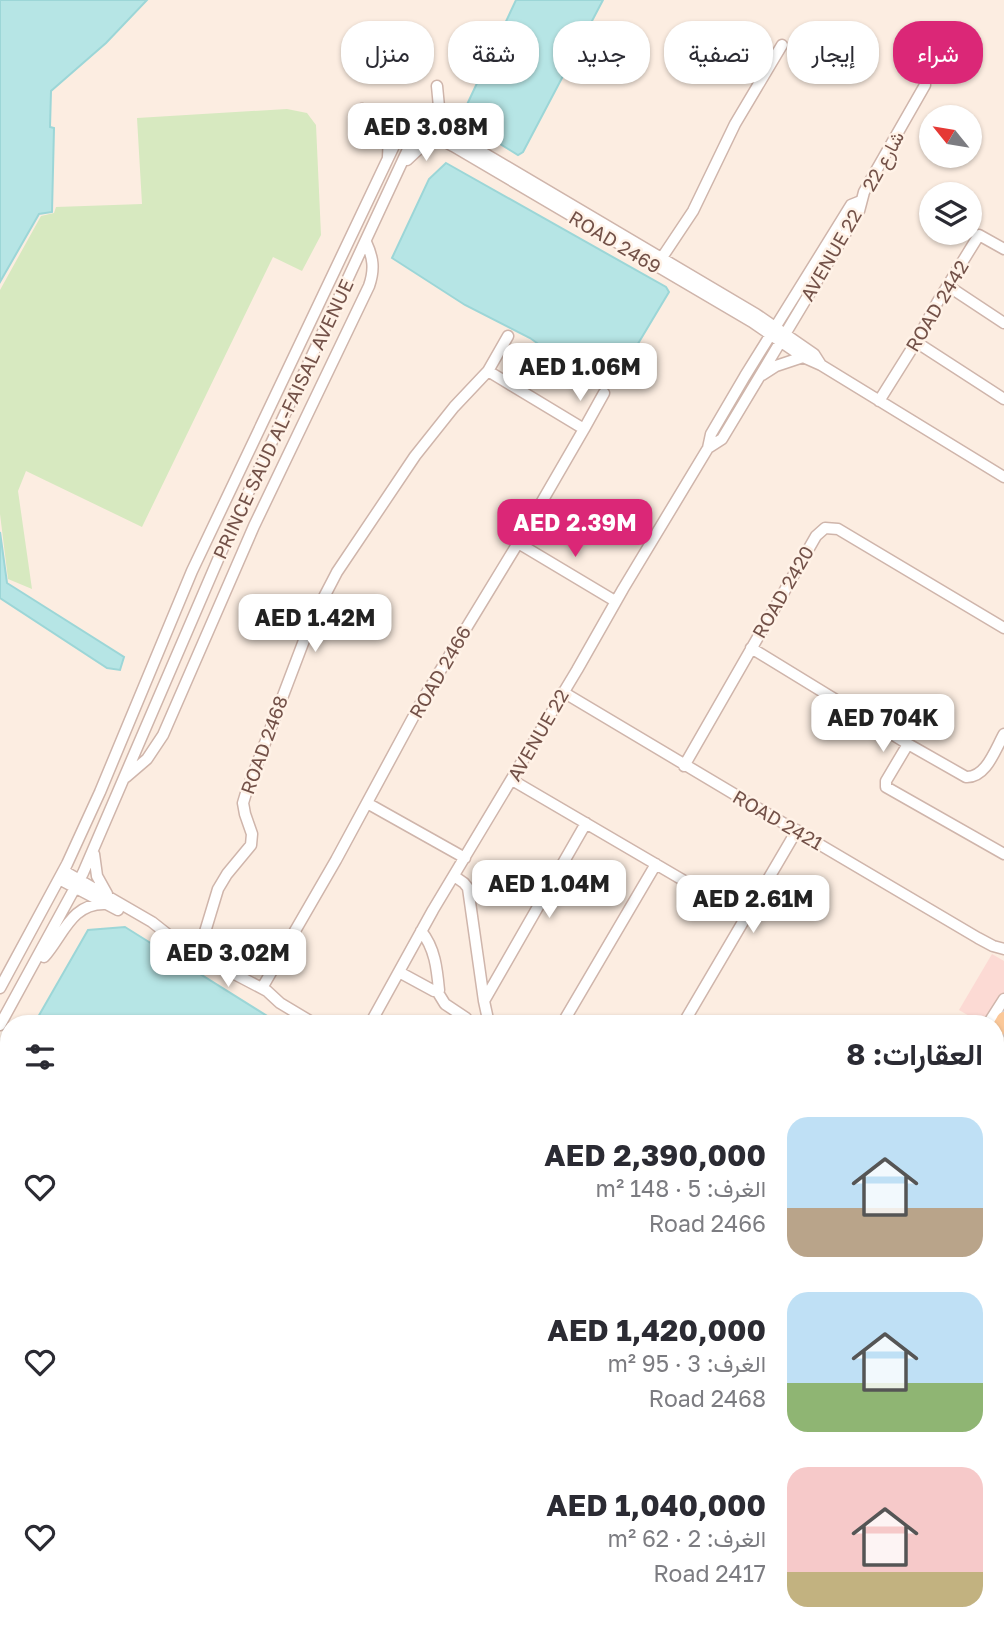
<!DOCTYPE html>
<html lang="ar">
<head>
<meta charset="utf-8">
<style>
  body { margin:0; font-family:"Golos Text",Vazirmatn,sans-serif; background:#f2f2f3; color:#2b2b33; direction:rtl; height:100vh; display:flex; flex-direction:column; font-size:26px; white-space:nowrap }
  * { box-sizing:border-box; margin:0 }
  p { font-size:23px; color:#7c7c81 }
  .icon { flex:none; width:38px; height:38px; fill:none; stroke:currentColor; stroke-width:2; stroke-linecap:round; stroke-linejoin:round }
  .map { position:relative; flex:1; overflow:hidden; direction:ltr }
  .side { position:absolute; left:0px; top:1015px; width:1004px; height:625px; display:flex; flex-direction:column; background:#fff; border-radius:28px 28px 0 0; box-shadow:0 2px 5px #0004; direction:rtl }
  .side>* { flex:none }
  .hud { position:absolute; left:21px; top:21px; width:962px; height:63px; direction:rtl; display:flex; gap:14px }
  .needle { width:46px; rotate:300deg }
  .fabs { position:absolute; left:919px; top:105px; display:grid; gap:14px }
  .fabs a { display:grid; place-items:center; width:63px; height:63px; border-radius:50%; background:#fff; box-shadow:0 2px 5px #0004; font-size:35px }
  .price { position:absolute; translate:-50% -60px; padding:0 16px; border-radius:14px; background:#fff; color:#222; font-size:23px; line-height:46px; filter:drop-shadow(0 2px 4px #0008) }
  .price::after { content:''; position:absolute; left:50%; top:42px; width:21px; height:16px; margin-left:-10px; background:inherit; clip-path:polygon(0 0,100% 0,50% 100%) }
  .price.active { background:#db2777; color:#fff }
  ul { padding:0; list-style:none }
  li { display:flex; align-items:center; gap:21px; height:175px; padding:0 21px }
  li span { display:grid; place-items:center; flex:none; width:196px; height:140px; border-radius:21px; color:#555 }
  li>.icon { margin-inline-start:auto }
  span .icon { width:84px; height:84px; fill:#fffc; stroke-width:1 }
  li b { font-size:30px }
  h2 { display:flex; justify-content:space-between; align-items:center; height:84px; padding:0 21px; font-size:30px }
  .chip { padding:0 24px; border-radius:28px; background:#fff; box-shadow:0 2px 5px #0004; font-size:24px; line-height:63px }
  .chip.active { background:#db2777; color:#fff }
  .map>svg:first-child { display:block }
  .residential { fill:#f3decf }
  .commercial { fill:#fcdad4 }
  .green { fill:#d7e9c0 }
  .water { fill:#b6e5e5; stroke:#9cd6d7; stroke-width:2 }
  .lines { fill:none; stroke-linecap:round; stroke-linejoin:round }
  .minor-casing { stroke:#cfb5ab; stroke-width:13 }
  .major-casing { stroke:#d8cecc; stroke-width:17 }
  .minor { stroke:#fff; stroke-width:10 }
  .major { stroke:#fbc899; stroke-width:14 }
  .labels { text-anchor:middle; stroke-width:5; stroke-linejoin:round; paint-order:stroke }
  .street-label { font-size:19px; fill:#735148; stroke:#fff2e7 }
</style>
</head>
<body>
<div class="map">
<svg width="1004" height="1639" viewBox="0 0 1004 1639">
  <rect width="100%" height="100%" fill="#fcede1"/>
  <!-- residential -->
  <path class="residential" d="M996,1189L1004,1194V1368L996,1382Z"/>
  <!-- commercial -->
  <path class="commercial" d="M992,954L1004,961V1012L996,1026L983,1024L959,1010Z"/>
  <!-- green -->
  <path class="green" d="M287,109L307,113L316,125L321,235L302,271L273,257L142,527L26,471L18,491L32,589L8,579L0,514V290L41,216L54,213L56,207L142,204L137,118Z"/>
  <!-- water -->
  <path class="water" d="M0,0H147L106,43L51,91L50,127L54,128L52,212L39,214L0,282Z
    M516,0H603L523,152L518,155L466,123L464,111Z
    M446,163L666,287L669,292L615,382L607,383L558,358L530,338L465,305L392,258L429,179Z
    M0,532L7,583L124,657L120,670L107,668L0,598Z
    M125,927L280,1024H34L88,930Z
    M9,1067V1369L0,1368V1082Z"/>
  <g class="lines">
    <defs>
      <path id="minor" d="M437,86L439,107L451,134
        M362,109C385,121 390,131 388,157
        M414,125L453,146L752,322L803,357L821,365
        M407,160L423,145L441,139
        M661,259L693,211L735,124L782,45
        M948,286L1004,323
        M916,342L1004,399
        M762,375L776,366L803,357
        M879,401L916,342L937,303L979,235L1004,249
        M584,429L604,393
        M708,448L722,439L859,211L864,192L873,176L925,85
        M518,543L615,601
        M751,648L908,744L966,777C986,778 995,750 1004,734
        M563,692C701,775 839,856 978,938L993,946L1004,949
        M908,744L886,781V787L1004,854
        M684,766L816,536L825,528L838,529L1004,628
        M126,777L147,759L163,735L254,526L369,286C375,269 373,257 366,242
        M512,780L746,917
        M367,803L465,858
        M94,854L97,876L107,894
        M64,871L152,922L185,948L267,991L280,1003L315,1024
        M454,876L464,883L468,888L484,1001L489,1024
        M59,879L118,910
        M198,955L218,889L227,874L251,845L252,834L245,814L243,803L246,793L311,622L337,572L415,456L454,407L488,371L508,336
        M44,957C63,936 71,903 105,904
        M399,972L434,991L439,990C437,969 435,948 421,931
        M0,988L67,864L100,792L192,571L411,110L756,314L814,354L821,365L1004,477
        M262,988L336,860L423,699L518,543L584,429L488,371
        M437,991L445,1004L466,1018
        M484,1001L586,823
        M370,1024L433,910L577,670L623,589L708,448L711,434L745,376L848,210L851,205L861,201
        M562,1024L656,864
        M683,1024L797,830
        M988,1024L1004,999
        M0,1025L83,873L229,534L423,117
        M996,1181L1004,1186
        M0,1395L9,1397
        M996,1398L1004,1384
        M996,1559L1004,1545
        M996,1570L1004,1575
        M0,1616L9,1602
        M431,1631L444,1639
        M953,1631L965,1639
        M269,1639L274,1631
        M321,1639L325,1631
        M611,1639L615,1631
        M853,1639L858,1631"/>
      <path id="major" d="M996,1033L1004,1019
        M996,1074L1004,1060
        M637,1639L642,1631
        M659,1639L664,1631"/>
    </defs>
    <!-- minor casing -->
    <use href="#minor" class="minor-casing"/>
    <!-- major casing -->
    <use href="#major" class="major-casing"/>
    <!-- minor -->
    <use href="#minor" class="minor"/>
    <!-- major -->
    <use href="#major" class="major"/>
  </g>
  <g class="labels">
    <!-- street labels -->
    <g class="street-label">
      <text transform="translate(883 161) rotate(-61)" y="7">شارع 22</text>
      <text transform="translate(615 242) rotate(31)" y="7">ROAD 2469</text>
      <text transform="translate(831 255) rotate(-60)" y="7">AVENUE 22</text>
      <text transform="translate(937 306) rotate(-59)" y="7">ROAD 2442</text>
      <text transform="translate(283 419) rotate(-65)" y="7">PRINCE SAUD AL-FAISAL AVENUE</text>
      <text transform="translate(783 592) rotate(-60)" y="7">ROAD 2420</text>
      <text transform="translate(440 672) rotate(-60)" y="7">ROAD 2466</text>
      <text transform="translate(538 735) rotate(-60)" y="7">AVENUE 22</text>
      <text transform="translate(264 745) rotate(-70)" y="7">ROAD 2468</text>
      <text transform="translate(778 820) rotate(30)" y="7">ROAD 2421</text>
    </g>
  </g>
</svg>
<div class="fabs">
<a><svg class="needle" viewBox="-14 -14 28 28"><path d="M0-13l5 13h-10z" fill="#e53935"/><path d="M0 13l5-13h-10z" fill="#7c7c81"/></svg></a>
<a><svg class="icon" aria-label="layers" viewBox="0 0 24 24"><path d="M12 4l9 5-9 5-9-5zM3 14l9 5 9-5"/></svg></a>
</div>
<b class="price" style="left:426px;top:163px">AED 3.08M</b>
<b class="price" style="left:580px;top:403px">AED 1.06M</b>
<b class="price active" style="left:575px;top:559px">AED 2.39M</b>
<b class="price" style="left:315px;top:654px">AED 1.42M</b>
<b class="price" style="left:883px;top:754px">AED 704K</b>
<b class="price" style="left:549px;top:920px">AED 1.04M</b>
<b class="price" style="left:753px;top:935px">AED 2.61M</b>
<b class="price" style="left:228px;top:989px">AED 3.02M</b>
<div class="hud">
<a class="chip active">شراء</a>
<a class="chip">إيجار</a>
<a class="chip">تصفية</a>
<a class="chip">جديد</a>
<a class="chip">شقة</a>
<a class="chip">منزل</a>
</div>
<section class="side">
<h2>العقارات: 8<svg class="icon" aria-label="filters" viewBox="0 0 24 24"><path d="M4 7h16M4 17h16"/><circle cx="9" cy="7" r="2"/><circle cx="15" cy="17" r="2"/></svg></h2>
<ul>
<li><span style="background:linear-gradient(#bfe0f5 65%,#b9a48a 0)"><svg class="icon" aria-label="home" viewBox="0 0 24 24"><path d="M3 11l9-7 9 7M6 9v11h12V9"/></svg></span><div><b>AED 2,390,000</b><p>الغرف: 5 · 148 m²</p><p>Road 2466</p></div><svg class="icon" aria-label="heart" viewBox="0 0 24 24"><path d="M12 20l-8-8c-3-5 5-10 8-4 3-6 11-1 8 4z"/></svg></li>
<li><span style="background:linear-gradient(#bfe0f5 65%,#8fb573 0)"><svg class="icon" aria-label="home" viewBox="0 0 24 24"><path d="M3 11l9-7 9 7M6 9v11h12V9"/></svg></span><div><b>AED 1,420,000</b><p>الغرف: 3 · 95 m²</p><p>Road 2468</p></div><svg class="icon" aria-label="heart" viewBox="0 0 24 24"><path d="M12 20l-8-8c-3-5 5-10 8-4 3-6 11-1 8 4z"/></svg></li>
<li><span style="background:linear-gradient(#f6c9c9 75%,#c2b280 0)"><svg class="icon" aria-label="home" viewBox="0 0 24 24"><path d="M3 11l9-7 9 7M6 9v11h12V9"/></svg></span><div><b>AED 1,040,000</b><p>الغرف: 2 · 62 m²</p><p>Road 2417</p></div><svg class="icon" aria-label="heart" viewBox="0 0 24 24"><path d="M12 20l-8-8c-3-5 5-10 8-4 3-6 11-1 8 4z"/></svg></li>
</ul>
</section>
</div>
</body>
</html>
